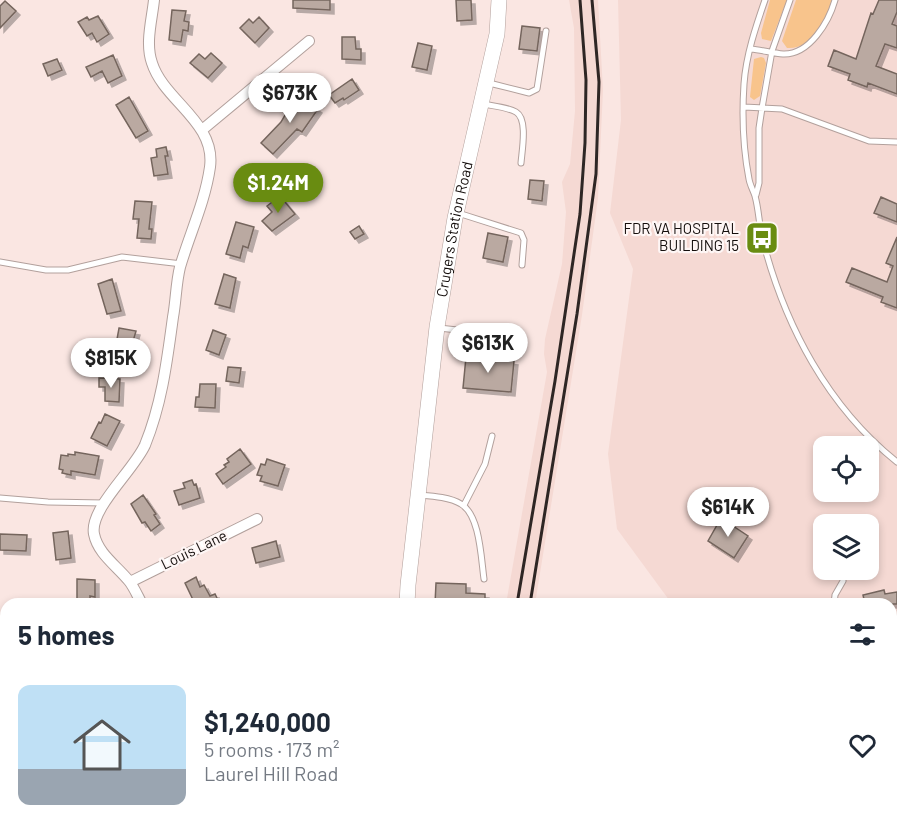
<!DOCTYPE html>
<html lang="en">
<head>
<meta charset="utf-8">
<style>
  body { margin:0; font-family:Barlow,sans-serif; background:#f6f6f7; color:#1f2937; height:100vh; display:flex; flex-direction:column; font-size:22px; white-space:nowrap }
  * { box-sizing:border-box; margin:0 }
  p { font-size:20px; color:#747a83 }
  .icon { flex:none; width:33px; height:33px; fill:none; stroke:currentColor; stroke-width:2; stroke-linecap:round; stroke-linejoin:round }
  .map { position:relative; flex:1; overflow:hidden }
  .side { position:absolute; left:0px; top:598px; width:897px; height:236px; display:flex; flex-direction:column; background:#fff; border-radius:18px 18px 0 0; box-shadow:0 3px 9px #0003 }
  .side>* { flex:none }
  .buttons { position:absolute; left:813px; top:436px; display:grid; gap:12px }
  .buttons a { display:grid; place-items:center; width:66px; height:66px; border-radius:12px; background:#fff; box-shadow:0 3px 9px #0003; font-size:30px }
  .price { position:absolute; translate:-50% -51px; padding:0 14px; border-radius:21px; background:#fff; color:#222; font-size:20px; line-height:39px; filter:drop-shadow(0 2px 3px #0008) }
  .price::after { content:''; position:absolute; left:50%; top:36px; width:18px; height:14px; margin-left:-9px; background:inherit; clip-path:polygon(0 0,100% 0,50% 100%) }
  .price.active { background:#698c11; color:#fff }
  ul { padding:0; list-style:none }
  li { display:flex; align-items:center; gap:18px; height:150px; padding:0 18px }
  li+li { border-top:2px solid #e0e1e3 }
  li span { display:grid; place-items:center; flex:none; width:168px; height:120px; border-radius:12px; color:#555 }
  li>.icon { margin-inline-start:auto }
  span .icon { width:72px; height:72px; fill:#fffc; stroke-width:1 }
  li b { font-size:26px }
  h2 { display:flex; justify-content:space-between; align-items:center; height:72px; padding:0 18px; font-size:26px }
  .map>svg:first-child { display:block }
  .built { fill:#f5d9d3; fill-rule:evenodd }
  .green { fill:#f8c48c }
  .building { fill:#baa9a1; stroke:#74655d; stroke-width:1.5; filter:url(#shadow) }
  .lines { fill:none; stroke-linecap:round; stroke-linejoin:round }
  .lane-casing { stroke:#b2a09c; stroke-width:7 }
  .street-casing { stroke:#b2a09c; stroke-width:12 }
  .secondary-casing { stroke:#b2a09c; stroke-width:16 }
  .lane { stroke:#fff; stroke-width:5 }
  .street { stroke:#fff; stroke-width:10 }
  .secondary { stroke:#fff; stroke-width:15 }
  .rail { stroke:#2e2624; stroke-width:3 }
  .labels { text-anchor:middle; stroke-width:4.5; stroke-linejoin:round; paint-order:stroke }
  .poi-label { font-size:15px; fill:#140e0c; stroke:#fef6f5; text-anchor:end }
  .street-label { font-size:15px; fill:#140e0c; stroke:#fef6f5 }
</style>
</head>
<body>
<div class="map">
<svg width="897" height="833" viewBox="0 0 897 833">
  <defs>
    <filter id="shadow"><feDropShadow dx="4" dy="4" stdDeviation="0" flood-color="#0004"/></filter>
  </defs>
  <rect width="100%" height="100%" fill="#fae6e2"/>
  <!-- built -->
  <path class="built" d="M569,0H598L603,90L598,198L582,315L535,604H506L547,372L544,354L545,339L562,264L566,212L562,182L570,164L575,111L574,28Z
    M618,0H897V787L891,783V604H672L617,529L608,454L633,269L610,213L621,120ZM824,447H868V492H824ZM824,525H868V570H824Z
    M478,828H509V833H478Z"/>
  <!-- green -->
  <path class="green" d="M770,0H787L771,41L762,39L761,33Z
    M796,0H832C827,20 812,50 787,48L782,41Z
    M761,57L764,58L766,63L760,96L754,100L750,97L754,59Z"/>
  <!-- building -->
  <path class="building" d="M293,0H330V10L293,8Z
    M456,0H471L472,20L457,21Z
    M879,0H897V12L892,24L897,26V48L885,44L876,66L897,74V94L868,83L867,87L848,80L850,74L828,66L834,50L856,59L871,13L873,14Z
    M5,1L16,11L0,28V6Z
    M172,10L186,11L184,21L189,22L188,31L183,30L181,42L169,40Z
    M98,16L109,34L97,42L92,33L87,36L78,22L87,17L89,20Z
    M259,17L269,28L255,43L240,28L249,19L253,23Z
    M522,26L540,28L537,51L519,49Z
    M342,37H355L356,49H361V60L342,59Z
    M418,43L432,46L427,70L412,67Z
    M211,53L222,63L208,78L190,63L199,54L205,59Z
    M113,55L122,76L108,83L102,71L91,77L86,67Z
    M57,59L62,70L48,76L43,64Z
    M352,79L359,90L344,100L343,98L335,103L329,95Z
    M296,96L318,109L302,132L297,129L273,154L261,143L281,122Z
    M129,97L148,131L136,138L116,105Z
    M166,147L168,156H165L168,174L154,176L151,158L157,157L156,149Z
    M530,180L544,181L542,201L528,199Z
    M280,196L295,214L272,231L262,221L272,212L267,206Z
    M881,197L897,204V222L874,213Z
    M135,201L152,202L149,229H152L151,239L137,238L139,219H133Z
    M236,222L254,227L248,248L243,246L240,258L226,254Z
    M359,226L364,234L355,239L350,232Z
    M488,233L508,237L503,262L483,258Z
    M897,237V308L881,302L883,297L846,282L852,268L887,282L893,266L886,263Z
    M224,274L236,278L230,308L215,304Z
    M112,279L121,311L107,314L98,284Z
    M119,328L136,331L128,359L114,356Z
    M213,330L226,335L219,355L206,350Z
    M466,357L514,361L511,392L463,388Z
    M228,367L241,368L239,383L226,381Z
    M99,378L120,379L119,402L105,401V387H99Z
    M200,384H216L215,408L195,407L196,397H199Z
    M105,414L120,421L107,446L91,438L99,422L101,423Z
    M240,449L251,464L223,484L216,474L226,467L224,465L229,462L227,459Z
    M75,452L99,456L95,475L71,471V475L62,473L63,470L59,469L61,455L68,456V454L75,455Z
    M267,459L285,465L278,486L260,481L262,476L257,475L261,464L265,465Z
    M192,480L194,485L196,484L200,498L179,505L174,491L185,488L183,483Z
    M143,495L156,514L154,515L160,524L151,531L145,522L142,523L131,504Z
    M721,518L748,536L734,558L708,541Z
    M68,531L71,558L56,560L53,533Z
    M0,534L27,535L26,551L0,550Z
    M276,541L280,557L256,563L252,548Z
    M196,577L200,587L204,585L210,596L215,594L220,604H193H195L185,583Z
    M77,579L95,580V597L90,596V604H77Z
    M436,583L466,584V593L485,594V604H435Z
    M884,590L885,594L897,592V604H865L863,595Z"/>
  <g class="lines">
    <defs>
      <path id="lane" d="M765,0C756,26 746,55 744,84C742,114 743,148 749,179C750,185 753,190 755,196C759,210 759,226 763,241C785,326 828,407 897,462
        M751,49C761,50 773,53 783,54C810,55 829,21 835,0
        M489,83L529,93L537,89L546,31
        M483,104C493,106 507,107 516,112C528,119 522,150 521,163
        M744,107L782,109L869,141L897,142
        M756,195L759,183V128L762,108L772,51L790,0
        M458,213L521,233L524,240L522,265
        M0,262L46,270H68L122,257L182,264
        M439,328L494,334
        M419,495C432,496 450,497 461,504C480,515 481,558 484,579
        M0,498L48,502L104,503
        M464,505L485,464L492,436
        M834,604L835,595L843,581
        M891,704L897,705"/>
      <path id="street" d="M202,130L309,41
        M130,582L257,519
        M142,604C138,597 134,587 129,581C117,566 98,554 94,534C89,509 134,470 145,445C162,403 167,361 173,317C176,301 176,283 180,267C190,233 205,202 210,167C216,122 164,101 152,63C145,43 152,20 154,0
        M203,828L204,833
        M15,833L21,828"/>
      <g id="secondary">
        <path id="s1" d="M407,604L408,585L437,327L455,218L497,34L499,0"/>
        <path d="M435,828L436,833"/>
      </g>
    </defs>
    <!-- lane casing -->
    <use href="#lane" class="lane-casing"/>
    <!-- street casing -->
    <use href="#street" class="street-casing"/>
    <!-- secondary casing -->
    <use href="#secondary" class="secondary-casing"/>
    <!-- lane -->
    <use href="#lane" class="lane"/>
    <!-- street -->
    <use href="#street" class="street"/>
    <!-- secondary -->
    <use href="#secondary" class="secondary"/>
    <!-- rail -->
    <path class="rail" d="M517,604L555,381L580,214L585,143L586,80L580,0
      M530,604L577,314L596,174L599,82L592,0
      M487,833V828
      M501,833V828"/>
  </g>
  <!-- icons -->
  <defs>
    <symbol id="bus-square" viewBox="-11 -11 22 22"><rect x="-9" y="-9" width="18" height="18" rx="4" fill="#698c11" stroke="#fef6f5"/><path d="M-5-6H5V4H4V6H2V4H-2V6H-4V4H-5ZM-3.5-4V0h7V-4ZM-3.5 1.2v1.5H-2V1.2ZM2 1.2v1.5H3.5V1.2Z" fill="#fff"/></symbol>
  </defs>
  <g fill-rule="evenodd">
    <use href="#bus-square" x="743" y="219" width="38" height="38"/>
  </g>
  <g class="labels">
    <!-- poi labels -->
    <g class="poi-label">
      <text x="739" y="234">FDR VA HOSPITAL<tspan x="739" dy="17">BUILDING 15</tspan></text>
    </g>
    <!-- street labels -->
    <g class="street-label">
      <text dy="5" stroke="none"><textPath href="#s1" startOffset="378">Crugers Station Road</textPath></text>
      <text transform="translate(194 550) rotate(-26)" y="5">Louis Lane</text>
    </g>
  </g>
</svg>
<div class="buttons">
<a><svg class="icon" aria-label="locate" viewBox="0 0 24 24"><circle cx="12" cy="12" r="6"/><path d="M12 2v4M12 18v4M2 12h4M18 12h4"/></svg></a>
<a><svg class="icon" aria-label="layers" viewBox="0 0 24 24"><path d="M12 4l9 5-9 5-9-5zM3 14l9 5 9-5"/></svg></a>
</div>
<b class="price" style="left:290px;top:124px">$673K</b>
<b class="price active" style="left:278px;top:214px">$1.24M</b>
<b class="price" style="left:488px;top:374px">$613K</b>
<b class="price" style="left:111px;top:389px">$815K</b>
<b class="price" style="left:728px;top:538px">$614K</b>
<section class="side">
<h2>5 homes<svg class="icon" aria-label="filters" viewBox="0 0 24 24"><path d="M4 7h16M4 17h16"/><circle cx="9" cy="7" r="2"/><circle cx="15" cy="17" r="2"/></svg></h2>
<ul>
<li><span style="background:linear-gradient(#bfe0f5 70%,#9aa5b1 0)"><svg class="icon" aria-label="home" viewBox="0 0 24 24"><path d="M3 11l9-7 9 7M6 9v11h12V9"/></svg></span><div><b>$1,240,000</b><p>5 rooms · 173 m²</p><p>Laurel Hill Road</p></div><svg class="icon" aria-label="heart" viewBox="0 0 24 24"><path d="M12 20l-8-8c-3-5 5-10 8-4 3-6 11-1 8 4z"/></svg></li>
</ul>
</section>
</div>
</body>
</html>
